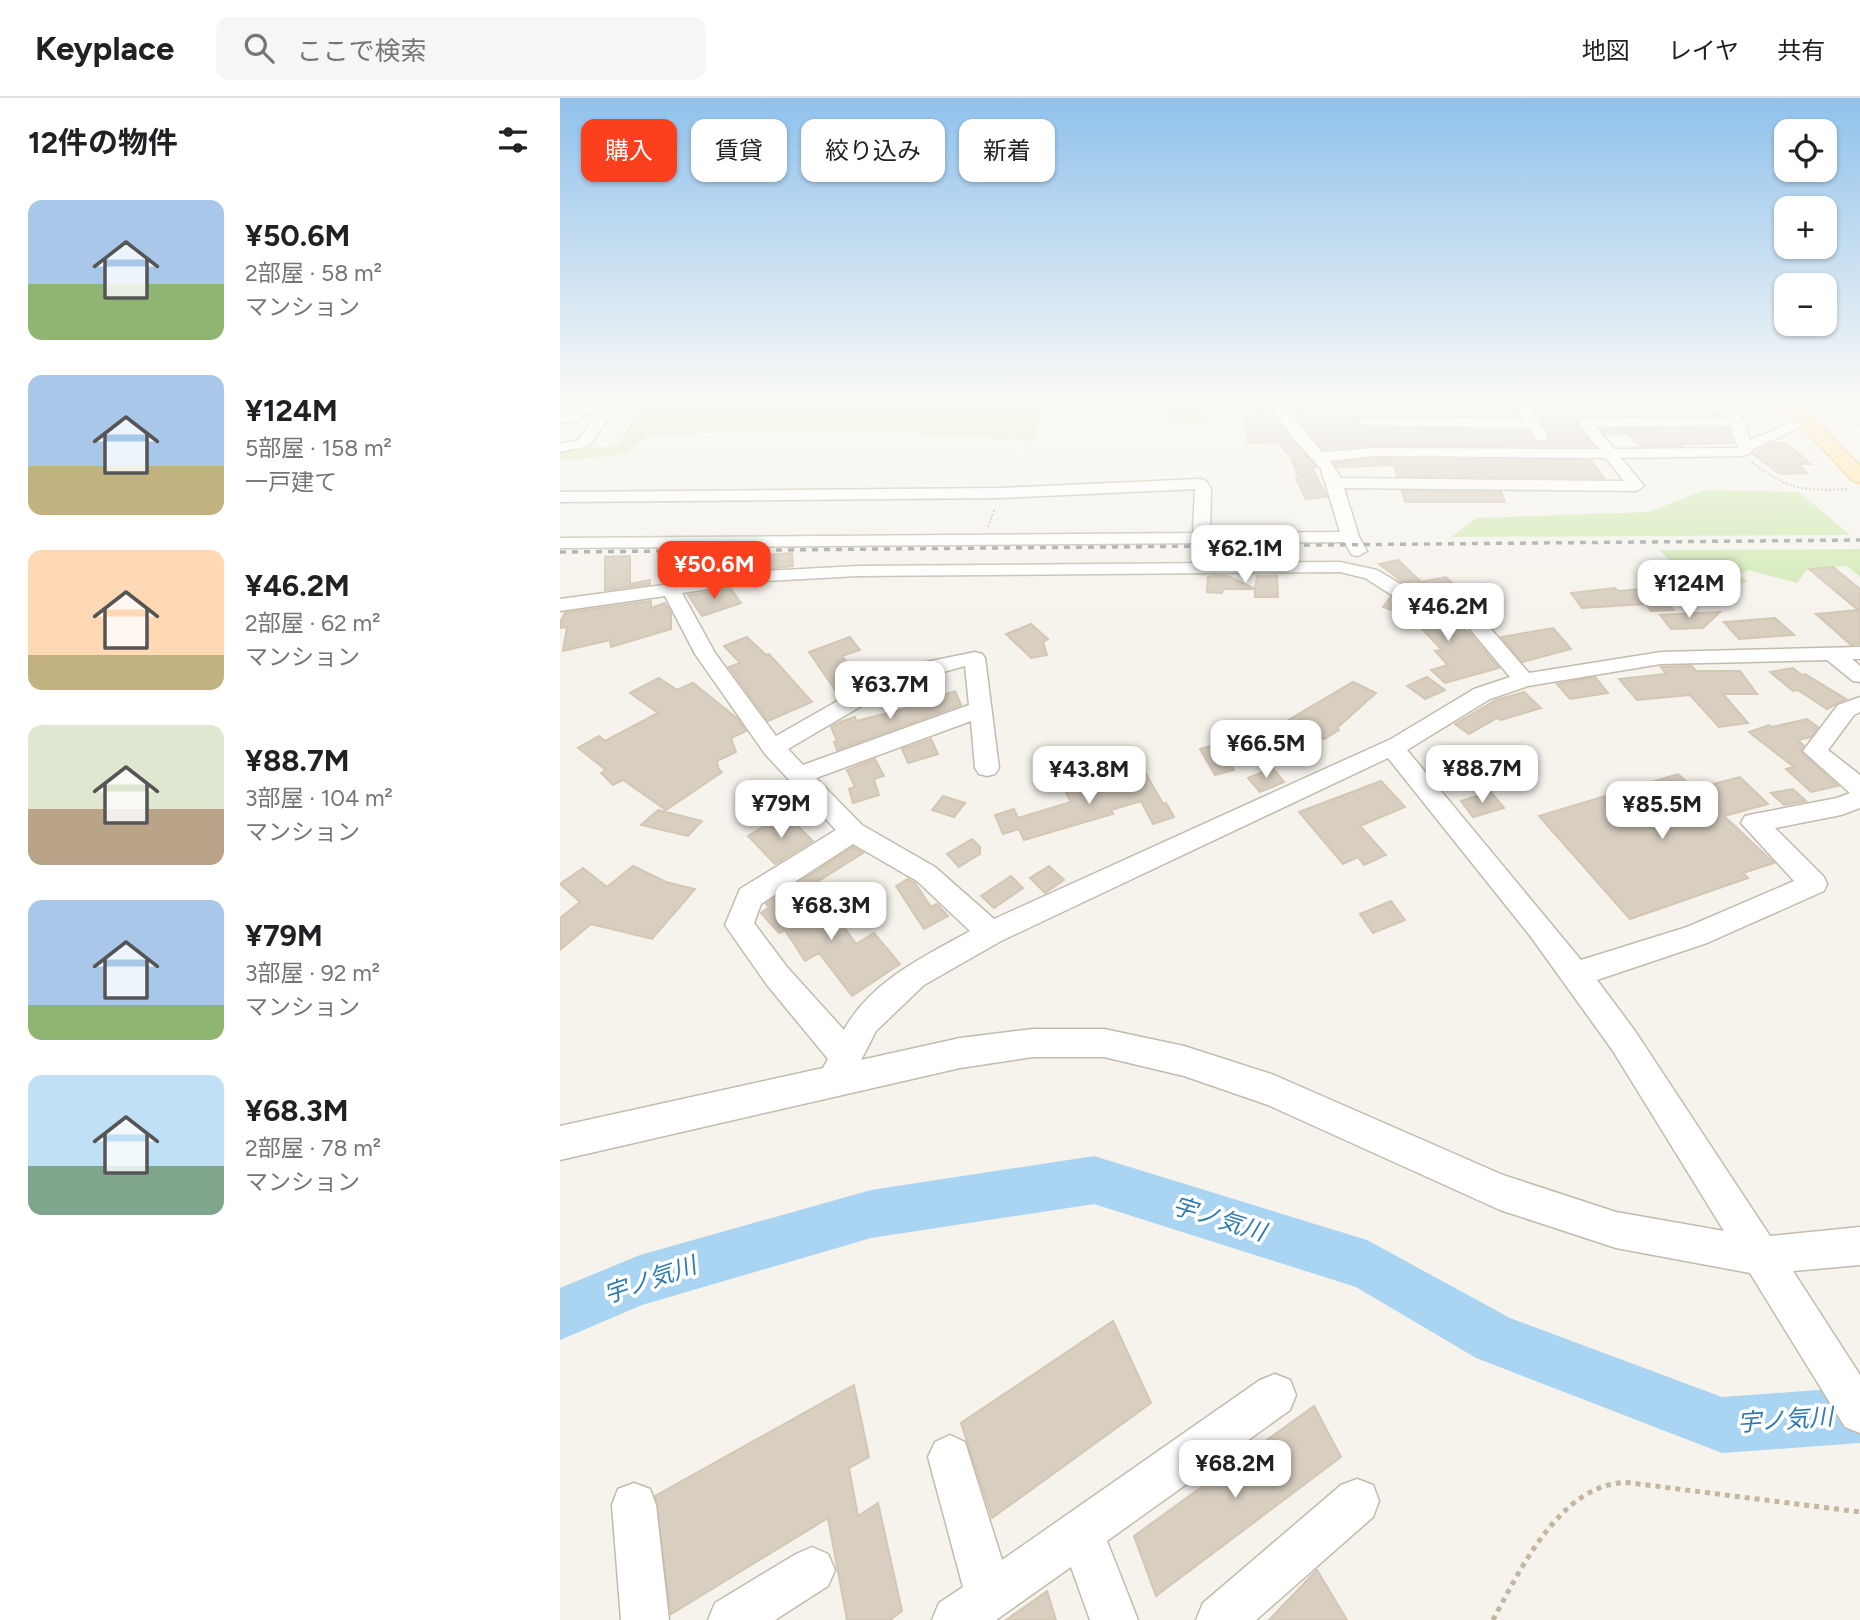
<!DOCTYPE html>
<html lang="ja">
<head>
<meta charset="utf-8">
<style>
  body { margin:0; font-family:Figtree,"Noto Sans JP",sans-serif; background:#f6f6f6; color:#202124; height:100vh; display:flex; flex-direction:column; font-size:26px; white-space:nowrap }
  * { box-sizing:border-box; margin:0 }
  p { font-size:23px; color:#757577 }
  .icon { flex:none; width:38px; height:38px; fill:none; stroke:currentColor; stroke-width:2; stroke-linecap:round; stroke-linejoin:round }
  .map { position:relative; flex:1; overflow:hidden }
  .panel { display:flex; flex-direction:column; background:#fff; width:560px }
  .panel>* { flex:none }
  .hud { position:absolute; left:21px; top:21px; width:665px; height:63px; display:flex; gap:14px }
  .buttons { position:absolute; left:1214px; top:21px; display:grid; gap:14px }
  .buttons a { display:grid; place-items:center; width:63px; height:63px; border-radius:14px; background:#fff; box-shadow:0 2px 5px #0004; font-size:35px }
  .price { position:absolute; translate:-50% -60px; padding:0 16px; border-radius:14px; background:#fff; color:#222; font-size:23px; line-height:46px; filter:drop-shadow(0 2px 4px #0008) }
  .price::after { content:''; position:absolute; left:50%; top:42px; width:21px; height:16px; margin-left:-10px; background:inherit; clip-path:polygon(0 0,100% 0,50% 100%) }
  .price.current { background:#fc3f1d; color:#fff }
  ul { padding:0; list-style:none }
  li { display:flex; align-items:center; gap:21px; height:175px; padding:0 28px }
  li span { display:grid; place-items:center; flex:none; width:196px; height:140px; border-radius:14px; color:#555 }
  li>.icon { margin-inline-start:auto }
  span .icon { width:84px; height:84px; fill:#fffc; stroke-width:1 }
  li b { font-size:30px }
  h2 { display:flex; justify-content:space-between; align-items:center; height:84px; padding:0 28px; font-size:30px }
  .pill { padding:0 24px; border-radius:14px; background:#fff; box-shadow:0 2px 5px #0004; font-size:24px; line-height:63px }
  .pill.current { background:#fc3f1d; color:#fff }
  header { display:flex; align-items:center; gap:42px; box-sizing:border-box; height:98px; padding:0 35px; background:#fff; border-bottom:2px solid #e0e0e0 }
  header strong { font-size:33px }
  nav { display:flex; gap:38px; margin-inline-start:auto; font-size:24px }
  .search { width:490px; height:63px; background:#f6f6f6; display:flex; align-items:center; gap:18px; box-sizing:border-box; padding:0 24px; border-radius:14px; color:#757577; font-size:26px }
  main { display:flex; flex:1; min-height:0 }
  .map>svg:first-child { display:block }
  .green { fill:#d2eab5 }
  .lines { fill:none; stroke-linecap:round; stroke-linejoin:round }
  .river { fill:#a9d4f2; fill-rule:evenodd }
  .building { fill:#d8cfc1; stroke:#d3c7b4; stroke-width:2 }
  .minor-casing { stroke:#c2bbae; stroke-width:3 }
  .major-casing { stroke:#e6c16a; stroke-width:3 }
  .path-far1 { stroke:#c4b79f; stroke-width:2; stroke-dasharray:2 2; stroke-linecap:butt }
  .path { stroke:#c4b79f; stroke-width:5; stroke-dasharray:5 5; stroke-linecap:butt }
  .minor { fill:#fff; fill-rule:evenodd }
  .major { fill:#ffe39c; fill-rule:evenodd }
  .rail { stroke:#9a9a9a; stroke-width:3.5; stroke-dasharray:6 6; stroke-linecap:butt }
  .labels { text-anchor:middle; stroke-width:7; stroke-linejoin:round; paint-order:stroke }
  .near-water-label { font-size:24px; font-style:italic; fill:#2e7ab2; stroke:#fff }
</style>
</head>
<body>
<header>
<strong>Keyplace</strong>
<div class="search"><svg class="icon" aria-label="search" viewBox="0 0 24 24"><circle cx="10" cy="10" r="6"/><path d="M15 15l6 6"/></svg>ここで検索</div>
<nav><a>地図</a><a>レイヤ</a><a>共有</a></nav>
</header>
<main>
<section class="panel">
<h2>12件の物件<svg class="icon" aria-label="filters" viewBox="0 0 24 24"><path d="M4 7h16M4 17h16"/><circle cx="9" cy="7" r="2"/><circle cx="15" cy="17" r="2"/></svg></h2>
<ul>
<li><span style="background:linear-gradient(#a9c7e8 60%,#8fb573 0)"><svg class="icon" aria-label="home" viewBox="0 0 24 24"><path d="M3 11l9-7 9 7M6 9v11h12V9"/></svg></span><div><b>¥50.6M</b><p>2部屋 · 58 m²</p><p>マンション</p></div></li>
<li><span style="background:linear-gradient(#a9c7e8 65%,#c2b280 0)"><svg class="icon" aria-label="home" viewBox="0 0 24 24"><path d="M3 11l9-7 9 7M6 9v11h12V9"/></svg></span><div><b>¥124M</b><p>5部屋 · 158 m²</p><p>一戸建て</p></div></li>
<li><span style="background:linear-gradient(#ffd9b3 75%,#c2b280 0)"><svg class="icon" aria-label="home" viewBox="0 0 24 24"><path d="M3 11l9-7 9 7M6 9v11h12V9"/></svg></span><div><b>¥46.2M</b><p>2部屋 · 62 m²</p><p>マンション</p></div></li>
<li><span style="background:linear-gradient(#dfe7d0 60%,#b9a48a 0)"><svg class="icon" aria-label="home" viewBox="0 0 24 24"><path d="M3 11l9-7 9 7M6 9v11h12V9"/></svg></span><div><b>¥88.7M</b><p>3部屋 · 104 m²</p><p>マンション</p></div></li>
<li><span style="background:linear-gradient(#a9c7e8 75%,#8fb573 0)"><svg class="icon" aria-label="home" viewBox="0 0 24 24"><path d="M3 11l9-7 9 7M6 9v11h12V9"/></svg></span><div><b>¥79M</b><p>3部屋 · 92 m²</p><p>マンション</p></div></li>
<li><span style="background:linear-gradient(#bfe0f5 65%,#7fa58c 0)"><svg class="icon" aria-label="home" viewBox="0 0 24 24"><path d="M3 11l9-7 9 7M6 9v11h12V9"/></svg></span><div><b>¥68.3M</b><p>2部屋 · 78 m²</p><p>マンション</p></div></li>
</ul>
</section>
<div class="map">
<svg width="1300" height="1522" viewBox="0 0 1300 1522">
  <rect width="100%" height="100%" fill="#f6f3ec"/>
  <!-- green -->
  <path class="green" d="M89,301H630L650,323L609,325L596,308L486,309L474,343L316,332L89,336L66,356L0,363V353L56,348Z
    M1145,392L1239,394L1290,437L891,439L917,420L1089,414Z
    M1300,451V479L1287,468L1248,470L1237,485L1189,472L1177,477L1187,483L1175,490L1140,492L1099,452Z"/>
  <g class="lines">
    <!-- river -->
    <path class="river" d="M534,1058L807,1142L950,1220L1162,1299L1300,1289V1345L1162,1355L916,1260L796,1189L534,1106L311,1140L82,1207L0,1242V1190L80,1157L311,1092Z"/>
  </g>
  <!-- building -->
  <path class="building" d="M682,301H698L700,317H713L756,369L752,370L767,399L746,401L736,381H739L731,359L718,344L688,345Z
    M768,301L891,305L950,303L959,319L804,316L795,324L804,330L967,333L976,345H986L990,338L970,301H1142L1159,317L1020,319L1016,327L1033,348L813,347L763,351L735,317H741L737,310H773Z
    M1168,330L1173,345L1120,346L1122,348H1081L1068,336H1045L1041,332Z
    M1212,345H1226L1251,366H1238L1247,375L1220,376L1193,356Z
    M813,361L1031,362L1044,380L837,378L834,367L777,369L774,365Z
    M842,393L941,394L945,404H845Z
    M232,455L233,468L157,477L163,460Z
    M70,458V486L90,482V486L45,492V459Z
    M838,462L861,484L886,479L902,495L881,499L850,489L819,466Z
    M1273,469L1300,491V546L1291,547L1256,516L1298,512L1249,471Z
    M651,478H668L695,491L697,478H717L718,499H695V491H663L662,495L647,494L648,479Z
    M1055,490L1058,493L1093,490L1114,512L1091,513L1086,506L1022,510L1011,495Z
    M171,491L181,505L142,518L128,497Z
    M831,499L886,518L899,527L910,536L939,570L885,585L871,572L888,567L875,553L882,552L850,518L823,509Z
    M91,503V510L105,505L111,515V531L51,549L50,542L3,553L7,529L0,530V524L5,515Z
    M1160,514L1143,530L1111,531L1100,517Z
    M1215,520L1234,537L1179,541L1164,524Z
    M471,526L488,541L483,544L487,557L471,560L446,536Z
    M993,530L1011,551L962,564L941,539Z
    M187,539L206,557L209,556L252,604L208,623L169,569L180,565L164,548Z
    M290,539L300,552L282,558L304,585L280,599L249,554Z
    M1132,568L1136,573H1180L1197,596H1163L1188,625L1159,629L1130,597L1077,602L1059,581L1106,576L1101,569Z
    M1233,570L1242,577L1245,576L1286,601L1267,611L1238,592L1233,593L1210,574Z
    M867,579L885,592L865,601L847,588Z
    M1035,579L1048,595L1010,601L997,586Z
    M99,580L117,592L133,585L178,621L186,633L171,640L176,654L157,663L158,670L162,674L106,712L63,682L53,687L41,675L46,672L18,650L39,638L45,643L98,615L70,595Z
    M793,584L816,595L777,630L779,632L764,641L760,639L732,652L710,633Z
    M395,593L401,607L277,652L274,644L277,643L271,629L280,624L295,619L296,623L348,610Z
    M964,594L981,610L941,622L937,620L909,636L895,626L936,602Z
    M1247,621L1258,629L1251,639L1238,642L1244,648L1240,653L1278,688L1251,694L1226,671L1234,669L1189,634L1209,627L1212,629Z
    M371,641L378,656L348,665L342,651Z
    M658,646L674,672L655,677L640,651Z
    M315,661L324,678L314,681L319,697L293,705L289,691L295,689L287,672Z
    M713,670L724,684L700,694L688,680Z
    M585,674L603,706L606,705L614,719L593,726L581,703L551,712L553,716L464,742L459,731L443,736L435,717L454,711L458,720L511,704L504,691L547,677L551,685Z
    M1118,676L1134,691L1180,679L1208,706L1164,718L1214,765L1183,775L1188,780L1070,821L979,718Z
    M821,683L845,709L800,728L826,757L804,767L798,759L783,766L739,714Z
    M1233,691L1246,703L1224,707L1211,695Z
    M931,694L944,710L913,719L901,703Z
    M383,698L405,705L394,719L372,712Z
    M98,712L142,723L128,738L81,727Z
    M230,720L253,743L215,766L188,738L208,726L212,730Z
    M412,741L420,749V756L399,769L387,756Z
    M293,749L303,755L241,794L235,787Z
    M73,768L106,784L135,791L92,841L31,826L0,852V820L20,804L0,786L23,770L47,789Z
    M489,768L504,782L485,795L470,780Z
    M451,778L463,790L434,810L421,798Z
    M348,781L355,785L371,809L377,806L388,818L364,831L336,788Z
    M228,792L241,815L266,803L296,846L314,835L340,866L292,898L259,855L245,863L225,832L219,835L201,815L209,809L206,806Z
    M831,803L845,822L813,835L800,816Z
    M553,1223L591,1305L432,1420L401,1325Z
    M294,1287L309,1359L289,1370L298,1418L318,1405L342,1513L330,1522H287L268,1420L111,1516L95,1398Z
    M754,1308L781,1359L596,1498L574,1438Z
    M757,1472L787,1522H709Z
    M487,1493L496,1522H446Z"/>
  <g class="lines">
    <defs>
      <path id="minor" d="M43,301H56L59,305L32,344L28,348L0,354V346L18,342L38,315L23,317L18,323L0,325V317L9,316L19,309L44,306Z
        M705,301H718L762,354L813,350L1039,351L1018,325L1020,322L1168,319L1161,301H1175L1190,342L1241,321L1246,320L1253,324L1193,351L1191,355L1183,358L1061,360L1084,388L1076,393L784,390L799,439L807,453L798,458L792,457L784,444L0,450V440L635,435L633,431L635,391L440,400L0,404V394L440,390L640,381L646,383L651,391L650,430L655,435L780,434L761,371L732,339ZM1170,327L1178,350L1054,351L1036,329ZM813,358L1046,360L1064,383L781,380L770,363Z
        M952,301H965L988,339L986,342H976L969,330L804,327L797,323L804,319L964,322Z
        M1201,301H1300V305L1275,308L1207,305Z
        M780,464L817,472L849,491L901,508L923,522L969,575L1101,554L1300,549V561H1292L1300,568V584L1293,583L1267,562L1101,566L968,588L930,601L847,652L1021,862L1127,829L1234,783L1181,725L1185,718L1194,716L1277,700L1290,695L1243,653L1278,607L1300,599V614L1294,617L1268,652L1300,677V710L1281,717L1215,730L1264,779L1267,786L1264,793L1147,845L1037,882L1075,933L1210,1138L1300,1129V1167L1233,1173L1300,1277V1335L1285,1329L1190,1175L1056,1150L940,1112L708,1007L624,978L544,959H473L400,970L0,1062V1028L263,970L268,961L207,887L165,827L180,791L276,732L205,656L135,556L105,498L0,513V501L206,473L298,468ZM780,474L805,480L835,499L887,516L909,530L950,579L914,591L831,641L434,821L375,769L302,727L256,680L411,623L415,670L419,676L427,678L435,676L439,670L425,560L422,556L415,554L371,563L325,576L216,638L155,555L122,495L206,483L298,478ZM405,568L409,607L243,667L228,651L339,586ZM828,660L971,839L1053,953L1164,1133L1056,1114L943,1077L714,977L624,948L544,931H473L400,940L301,962L316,933L364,887L441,843ZM293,746L357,783L410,833C363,859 310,884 284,932L227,869L194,825L201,806Z
        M715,1276L730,1282L736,1297L730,1312L547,1443L578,1522H530L511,1469L436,1522H372L379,1505L403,1489L368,1359L375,1344L390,1337L405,1344L442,1462L700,1282Z
        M797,1381L813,1387L819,1403L813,1419L696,1522H636L643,1505L781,1387Z
        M74,1385L90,1391L96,1407L109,1522H61L52,1407L58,1391Z
        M252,1449L268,1456L275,1472L268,1488L215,1522H148L155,1505L236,1456Z"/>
      <path id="major" d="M1216,301H1234L1300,368V385L1293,383Z"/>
    </defs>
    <!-- minor casing -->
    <use href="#minor" class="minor-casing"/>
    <!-- major casing -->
    <use href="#major" class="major-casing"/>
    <!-- path-far1 -->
    <path class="path-far1" d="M1270,319L1300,328
      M1192,364C1229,392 1242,393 1288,391
      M428,429L435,410"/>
    <!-- path -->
    <path class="path" d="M933,1522C956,1479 989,1411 1037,1391C1045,1387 1054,1386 1063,1384L1300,1414"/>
    <!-- minor -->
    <use href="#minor" class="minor"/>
    <!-- major -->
    <use href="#major" class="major"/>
    <!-- rail -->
    <path class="rail" d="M0,454L1300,442"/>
  </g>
  <!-- sky -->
  <linearGradient id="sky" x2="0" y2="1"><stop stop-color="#8fc1ec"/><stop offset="0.59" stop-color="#fbfaf6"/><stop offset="1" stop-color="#fbfaf6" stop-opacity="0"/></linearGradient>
  <rect width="1300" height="514" fill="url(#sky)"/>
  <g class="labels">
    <!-- near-water labels -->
    <g class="near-water-label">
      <text transform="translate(659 1121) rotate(17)" y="8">宇ノ気川</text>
      <text transform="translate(90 1182) rotate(-19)" y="8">宇ノ気川</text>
      <text transform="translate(1225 1322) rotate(-4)" y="8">宇ノ気川</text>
    </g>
  </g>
</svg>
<div class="buttons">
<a><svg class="icon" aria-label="locate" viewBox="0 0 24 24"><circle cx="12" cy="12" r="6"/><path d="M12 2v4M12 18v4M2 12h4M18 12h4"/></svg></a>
<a>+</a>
<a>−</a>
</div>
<b class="price" style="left:685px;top:487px">¥62.1M</b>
<b class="price current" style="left:154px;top:503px">¥50.6M</b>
<b class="price" style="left:1129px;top:522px">¥124M</b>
<b class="price" style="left:888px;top:545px">¥46.2M</b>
<b class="price" style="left:330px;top:623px">¥63.7M</b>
<b class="price" style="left:706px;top:682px">¥66.5M</b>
<b class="price" style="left:922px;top:707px">¥88.7M</b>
<b class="price" style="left:529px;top:708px">¥43.8M</b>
<b class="price" style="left:221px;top:742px">¥79M</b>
<b class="price" style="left:1102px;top:743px">¥85.5M</b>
<b class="price" style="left:271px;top:844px">¥68.3M</b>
<b class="price" style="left:675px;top:1402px">¥68.2M</b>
<div class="hud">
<a class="pill current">購入</a>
<a class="pill">賃貸</a>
<a class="pill">絞り込み</a>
<a class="pill">新着</a>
</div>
</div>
</main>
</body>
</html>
